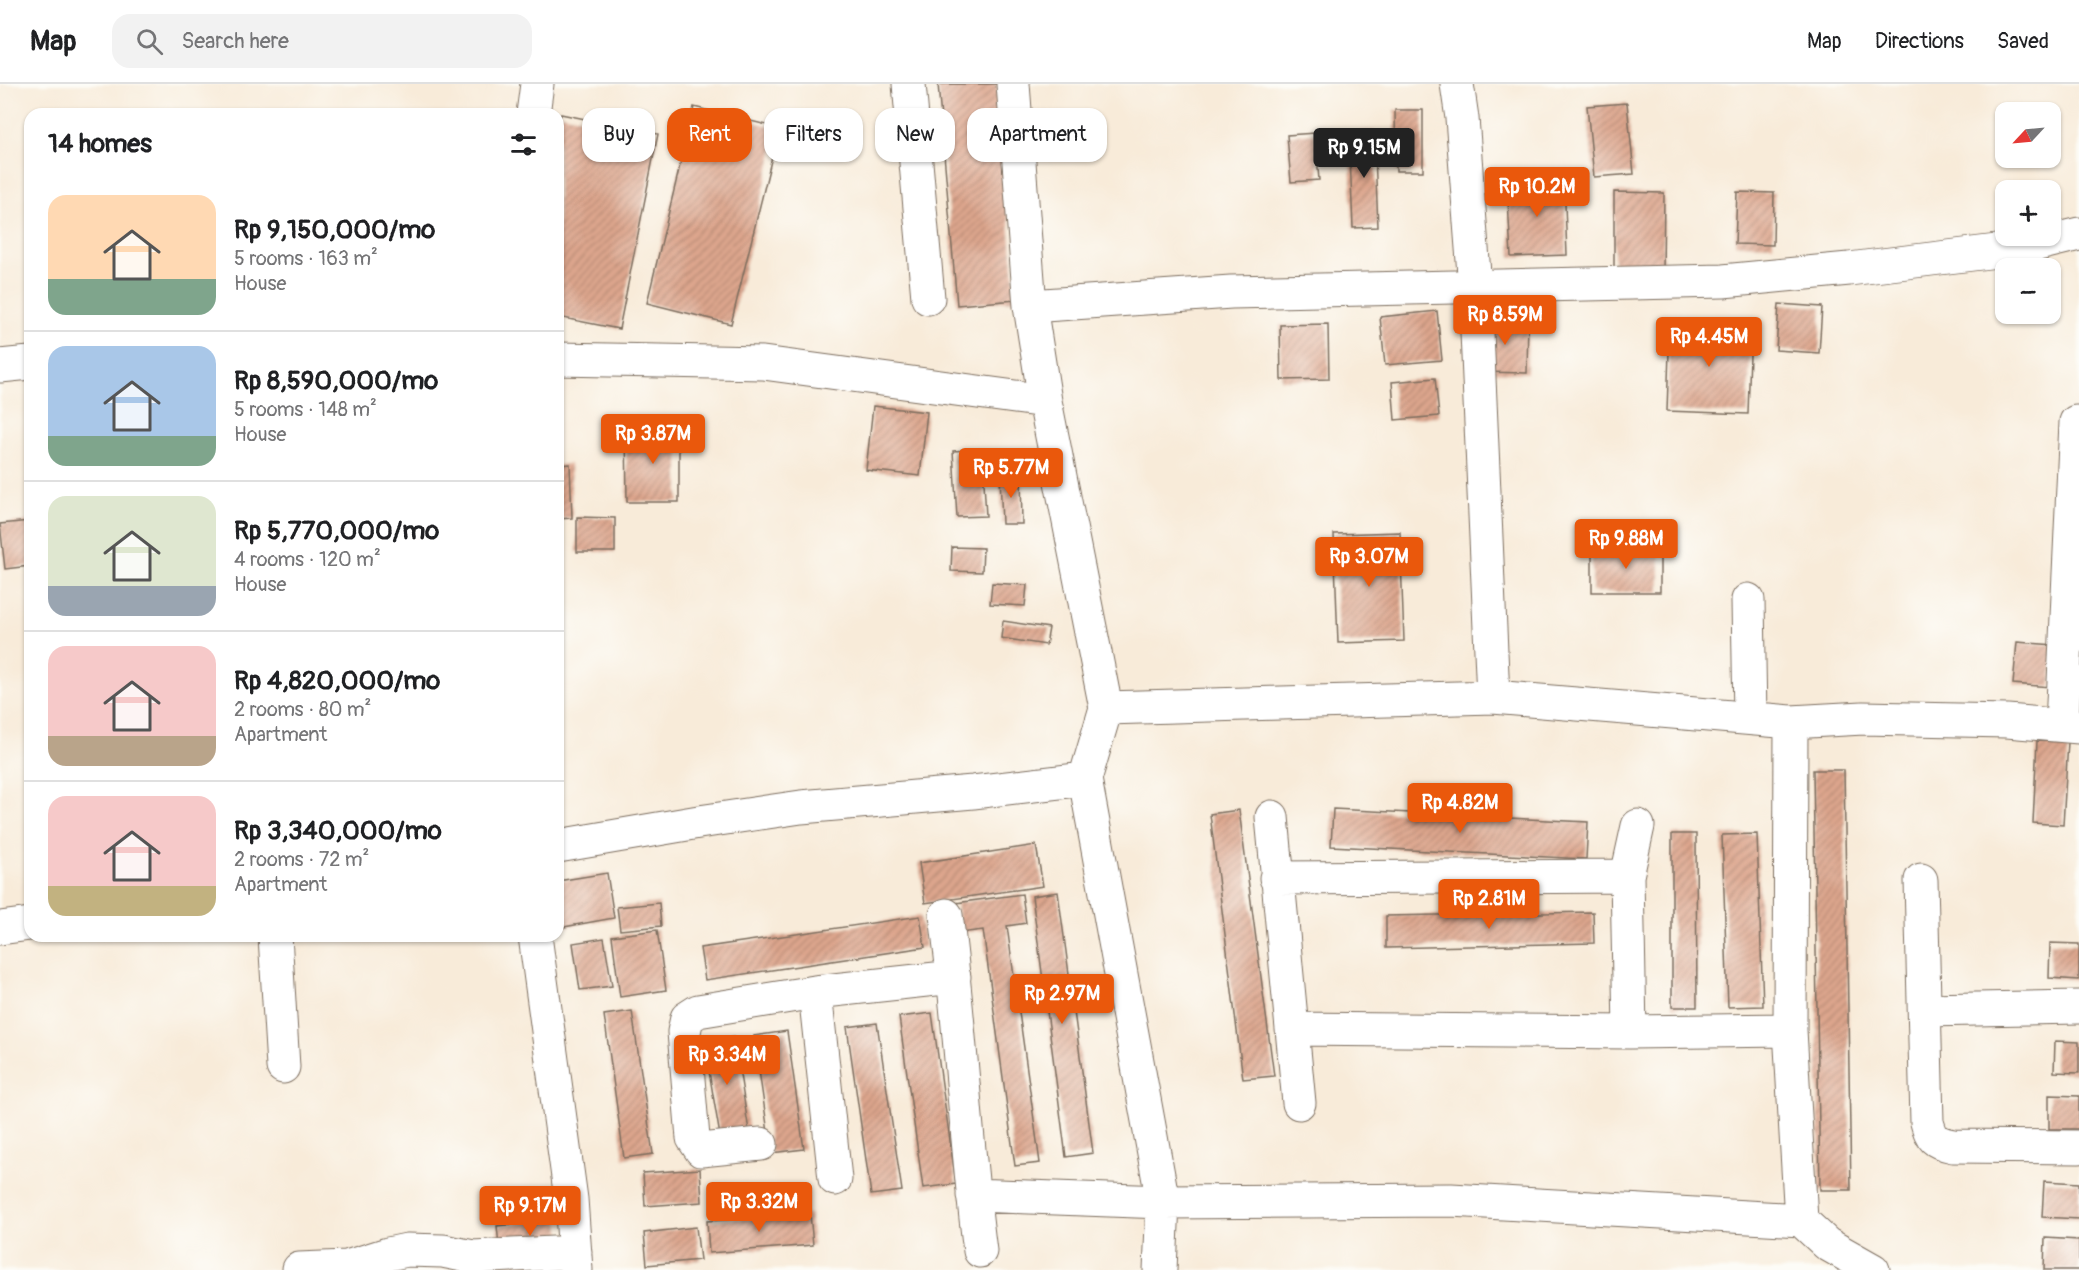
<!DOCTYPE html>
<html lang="en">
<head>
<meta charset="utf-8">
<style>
  body { margin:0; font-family:Pangolin,sans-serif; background:#f2f2f2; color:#202124; height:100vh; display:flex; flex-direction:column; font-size:22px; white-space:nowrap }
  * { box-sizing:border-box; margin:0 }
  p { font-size:20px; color:#757577 }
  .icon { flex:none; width:33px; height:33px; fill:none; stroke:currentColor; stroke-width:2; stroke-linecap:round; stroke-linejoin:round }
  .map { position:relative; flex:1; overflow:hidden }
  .details { position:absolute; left:24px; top:24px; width:540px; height:834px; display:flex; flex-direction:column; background:#fff; border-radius:18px; box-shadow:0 2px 4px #0004 }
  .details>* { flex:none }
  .guide { position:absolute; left:582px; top:24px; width:570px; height:54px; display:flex; gap:12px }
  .needle { width:39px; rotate:244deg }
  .fabs { position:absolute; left:1995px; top:18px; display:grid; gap:12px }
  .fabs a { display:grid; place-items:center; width:66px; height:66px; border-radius:12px; background:#fff; box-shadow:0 2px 4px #0004; font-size:30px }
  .price { position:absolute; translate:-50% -51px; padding:0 14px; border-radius:6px; background:#ea580c; color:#fff; font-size:20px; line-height:39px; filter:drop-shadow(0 2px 3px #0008) }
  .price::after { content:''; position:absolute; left:50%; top:36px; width:18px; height:14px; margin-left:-9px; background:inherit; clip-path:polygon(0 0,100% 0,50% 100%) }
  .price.on { background:#222; color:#fff }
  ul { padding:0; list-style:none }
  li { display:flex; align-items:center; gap:18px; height:150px; padding:0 24px }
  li+li { border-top:2px solid #e0e0e0 }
  li span { display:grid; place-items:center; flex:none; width:168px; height:120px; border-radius:18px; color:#555 }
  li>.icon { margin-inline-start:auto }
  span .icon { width:72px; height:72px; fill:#fffc; stroke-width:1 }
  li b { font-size:26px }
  h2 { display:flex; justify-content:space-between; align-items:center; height:72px; padding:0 24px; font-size:26px }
  .tag { padding:0 21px; border-radius:18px; background:#fff; box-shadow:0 2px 4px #0004; font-size:21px; line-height:54px }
  .tag.on { background:#ea580c; color:#fff }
  header { display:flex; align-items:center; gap:36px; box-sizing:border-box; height:84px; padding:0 30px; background:#fff; border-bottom:2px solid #e0e0e0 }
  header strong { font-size:28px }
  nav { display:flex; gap:33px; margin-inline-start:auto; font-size:21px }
  .search { width:420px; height:54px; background:#f2f2f2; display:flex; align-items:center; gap:15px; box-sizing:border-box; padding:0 21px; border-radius:18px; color:#757577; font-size:22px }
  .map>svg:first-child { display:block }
  .building { fill:url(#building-hatch) }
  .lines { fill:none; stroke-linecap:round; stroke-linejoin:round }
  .minor-casing { stroke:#7d6e5f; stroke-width:35 }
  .minor { stroke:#fff; stroke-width:33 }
</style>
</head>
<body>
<header>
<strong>Map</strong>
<div class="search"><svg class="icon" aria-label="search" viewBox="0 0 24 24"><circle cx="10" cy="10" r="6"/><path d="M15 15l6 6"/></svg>Search here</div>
<nav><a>Map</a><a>Directions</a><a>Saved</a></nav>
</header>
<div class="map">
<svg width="2079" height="1186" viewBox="0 0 2079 1186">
  <defs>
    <pattern id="building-hatch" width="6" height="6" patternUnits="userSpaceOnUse" patternTransform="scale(1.5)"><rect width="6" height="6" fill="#dda68d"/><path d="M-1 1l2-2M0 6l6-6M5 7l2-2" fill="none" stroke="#b48773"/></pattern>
  </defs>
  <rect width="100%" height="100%" fill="#fdfcf7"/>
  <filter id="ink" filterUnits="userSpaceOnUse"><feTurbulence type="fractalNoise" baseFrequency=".0167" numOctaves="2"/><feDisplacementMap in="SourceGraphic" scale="12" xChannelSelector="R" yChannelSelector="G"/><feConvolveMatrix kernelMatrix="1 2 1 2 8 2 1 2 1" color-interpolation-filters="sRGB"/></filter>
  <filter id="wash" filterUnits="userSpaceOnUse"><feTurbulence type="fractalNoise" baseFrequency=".008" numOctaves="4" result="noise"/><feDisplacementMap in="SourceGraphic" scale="24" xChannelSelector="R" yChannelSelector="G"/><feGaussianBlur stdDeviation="1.35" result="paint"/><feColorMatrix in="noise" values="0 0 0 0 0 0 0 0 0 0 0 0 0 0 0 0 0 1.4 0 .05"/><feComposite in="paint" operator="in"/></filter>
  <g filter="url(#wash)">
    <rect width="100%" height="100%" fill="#f8ebd9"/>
    <g id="blocks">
      <!-- building -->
      <path class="building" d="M938,0H997L1016,216L957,221Z
        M1627,19L1634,90L1594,93L1587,22Z
        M694,23L779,44L731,240L647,219Z
        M1395,26H1423V87H1396Z
        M561,30L658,50L619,245L558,233V42Z
        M1374,47L1378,143L1353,144L1349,48Z
        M1315,49L1319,96L1291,98L1287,51Z
        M1564,95L1567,171L1511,173L1507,97Z
        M1614,108L1664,109L1663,190L1614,189Z
        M1737,108L1774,109L1773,161L1735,160Z
        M1779,220L1822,223L1819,269L1776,266Z
        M1437,227L1442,276L1385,281L1380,233Z
        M1483,234L1528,235L1527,289L1482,288Z
        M1670,238L1751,241L1748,330L1667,327Z
        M1328,240L1329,295L1281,296L1280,241Z
        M1435,294L1439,332L1395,336L1392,298Z
        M873,322L927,328L920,392L866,386Z
        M626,345H679V418H627Z
        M982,365L986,432L957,433L953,367Z
        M570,380L572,434L558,435V381Z
        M1021,390L1022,440H1002L1000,391Z
        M577,433L615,434V468H577Z
        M30,437V482L5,485L0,440Z
        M1400,448L1404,557L1338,559L1334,450Z
        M952,463L983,464L982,488L951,487Z
        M1660,464V508H1592V465Z
        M992,499L1027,501L1025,522L990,520Z
        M1003,537L1049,544L1046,561L1001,554Z
        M2017,558L2055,561L2051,603L2013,600Z
        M2037,657L2068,658L2063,741L2033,739Z
        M1813,686H1844L1851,1106H1820Z
        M1333,725L1588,738L1586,775L1331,762Z
        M1239,726L1274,992L1243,995L1210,730Z
        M1672,750H1696L1697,923H1672Z
        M1757,750L1763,922L1728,923L1722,751Z
        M1036,761L1043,802L925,819L919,779Z
        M607,789L614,834L558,844V797Z
        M1058,808L1093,1069L1066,1073L1032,812Z
        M1022,810L1026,839L1007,842L1040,1079L1015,1082L983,846L960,849L956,819Z
        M659,819L661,842L620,846L617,823Z
        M1593,828L1594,859L1386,864V832Z
        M920,832L925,863L705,896L700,864Z
        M657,846L666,906L620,913L612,852Z
        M604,854L612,902L580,906L573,859Z
        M2050,859L2079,860V896L2049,894Z
        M632,927L653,1070L624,1074L604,931Z
        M932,929L956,1100L923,1104L899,933Z
        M877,939L902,1107L871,1111L847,943Z
        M787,947L804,1065L771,1069L754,952Z
        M734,953L749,1047L720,1052L704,958Z
        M2055,957L2079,958V989L2054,988Z
        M2049,1011L2079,1012V1045H2049Z
        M700,1085L702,1118L645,1122L643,1089Z
        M2044,1097L2079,1099V1135L2042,1133Z
        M810,1130L813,1161L709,1169L707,1137Z
        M559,1135L562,1164L500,1171L497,1142Z
        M696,1143L700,1176L647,1181L644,1149Z
        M2045,1154L2079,1156V1186H2044Z"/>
    </g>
  </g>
  <g filter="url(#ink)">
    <use href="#blocks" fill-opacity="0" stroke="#7d6e5f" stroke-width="1.5"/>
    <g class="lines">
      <defs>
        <path id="minor" d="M909,0L928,214
          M1013,0L1030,222L1045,317L1106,624L1085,695L1163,1118L1160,1186
          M1457,0L1462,34L1475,203L1493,613
          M533,30L537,0
          M1030,222L1231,208L1723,197L1849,185L2022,164L2079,150
          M558,275L763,279L1045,317
          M0,282L30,279
          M1748,516L1750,634
          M1106,624L1493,613L1791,638L1863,634L2007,637L2079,643
          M1791,638L1790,946L1801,1136
          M2062,641L2076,338
          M1272,733L1299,1019
          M558,762L699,738L801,723L973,708L1085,695
          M1276,794L1627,792
          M1921,796L1927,1038C1932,1055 1934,1058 1953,1062L2079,1063
          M946,831C961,942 965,1055 980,1167
          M0,844L30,840
          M275,852L283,983
          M535,852L571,1115L576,1186
          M815,908L835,1095
          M1925,926L2079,923
          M1294,945L1630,948L1790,946
          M1630,948L1627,792L1638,742
          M761,1060L701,1066L693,1054L684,948L687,934L698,927L815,908L954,893
          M973,1111L1163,1118L1451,1116L1801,1136L1827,1160L1873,1186
          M299,1185L347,1183L388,1170L407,1166L443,1167L473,1173L575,1168"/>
      </defs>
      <!-- minor casing -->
      <use href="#minor" class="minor-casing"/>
      <!-- minor -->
      <use href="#minor" class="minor"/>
    </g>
  </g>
</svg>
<div class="fabs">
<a><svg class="needle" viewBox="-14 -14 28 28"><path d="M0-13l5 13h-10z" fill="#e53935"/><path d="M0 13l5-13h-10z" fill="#757577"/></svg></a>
<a>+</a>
<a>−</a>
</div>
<b class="price on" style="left:1364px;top:95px">Rp 9.15M</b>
<b class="price" style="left:1537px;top:134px">Rp 10.2M</b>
<b class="price" style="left:1505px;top:262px">Rp 8.59M</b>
<b class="price" style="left:1709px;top:284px">Rp 4.45M</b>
<b class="price" style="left:653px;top:381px">Rp 3.87M</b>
<b class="price" style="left:1011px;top:415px">Rp 5.77M</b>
<b class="price" style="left:1626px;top:486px">Rp 9.88M</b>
<b class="price" style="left:1369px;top:504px">Rp 3.07M</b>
<b class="price" style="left:1460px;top:750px">Rp 4.82M</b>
<b class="price" style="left:1489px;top:846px">Rp 2.81M</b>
<b class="price" style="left:1062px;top:941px">Rp 2.97M</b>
<b class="price" style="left:727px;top:1002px">Rp 3.34M</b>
<b class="price" style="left:759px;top:1149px">Rp 3.32M</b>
<b class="price" style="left:530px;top:1153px">Rp 9.17M</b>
<div class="guide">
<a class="tag">Buy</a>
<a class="tag on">Rent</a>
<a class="tag">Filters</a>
<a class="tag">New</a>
<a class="tag">Apartment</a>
</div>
<section class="details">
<h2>14 homes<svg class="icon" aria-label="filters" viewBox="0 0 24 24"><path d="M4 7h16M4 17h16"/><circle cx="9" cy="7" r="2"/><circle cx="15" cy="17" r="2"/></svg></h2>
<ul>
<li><span style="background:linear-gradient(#ffd9b3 70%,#7fa58c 0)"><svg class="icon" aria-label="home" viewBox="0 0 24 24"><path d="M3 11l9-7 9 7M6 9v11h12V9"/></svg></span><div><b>Rp 9,150,000/mo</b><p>5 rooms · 163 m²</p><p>House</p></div></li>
<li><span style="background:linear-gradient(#a9c7e8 75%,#7fa58c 0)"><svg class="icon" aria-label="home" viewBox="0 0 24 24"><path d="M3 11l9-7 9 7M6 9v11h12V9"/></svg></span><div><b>Rp 8,590,000/mo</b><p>5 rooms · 148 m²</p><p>House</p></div></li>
<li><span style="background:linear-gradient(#dfe7d0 75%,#9aa5b1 0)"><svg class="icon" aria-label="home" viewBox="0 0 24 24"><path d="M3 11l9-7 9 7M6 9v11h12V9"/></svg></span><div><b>Rp 5,770,000/mo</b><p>4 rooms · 120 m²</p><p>House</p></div></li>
<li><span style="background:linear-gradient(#f6c9c9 75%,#b9a48a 0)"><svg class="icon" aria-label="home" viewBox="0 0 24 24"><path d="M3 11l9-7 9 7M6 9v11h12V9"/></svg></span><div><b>Rp 4,820,000/mo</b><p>2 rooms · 80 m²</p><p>Apartment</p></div></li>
<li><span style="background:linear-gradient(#f6c9c9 75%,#c2b280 0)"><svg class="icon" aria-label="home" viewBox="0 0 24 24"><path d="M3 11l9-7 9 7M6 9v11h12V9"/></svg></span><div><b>Rp 3,340,000/mo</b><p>2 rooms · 72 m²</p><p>Apartment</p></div></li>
</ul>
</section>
</div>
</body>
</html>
